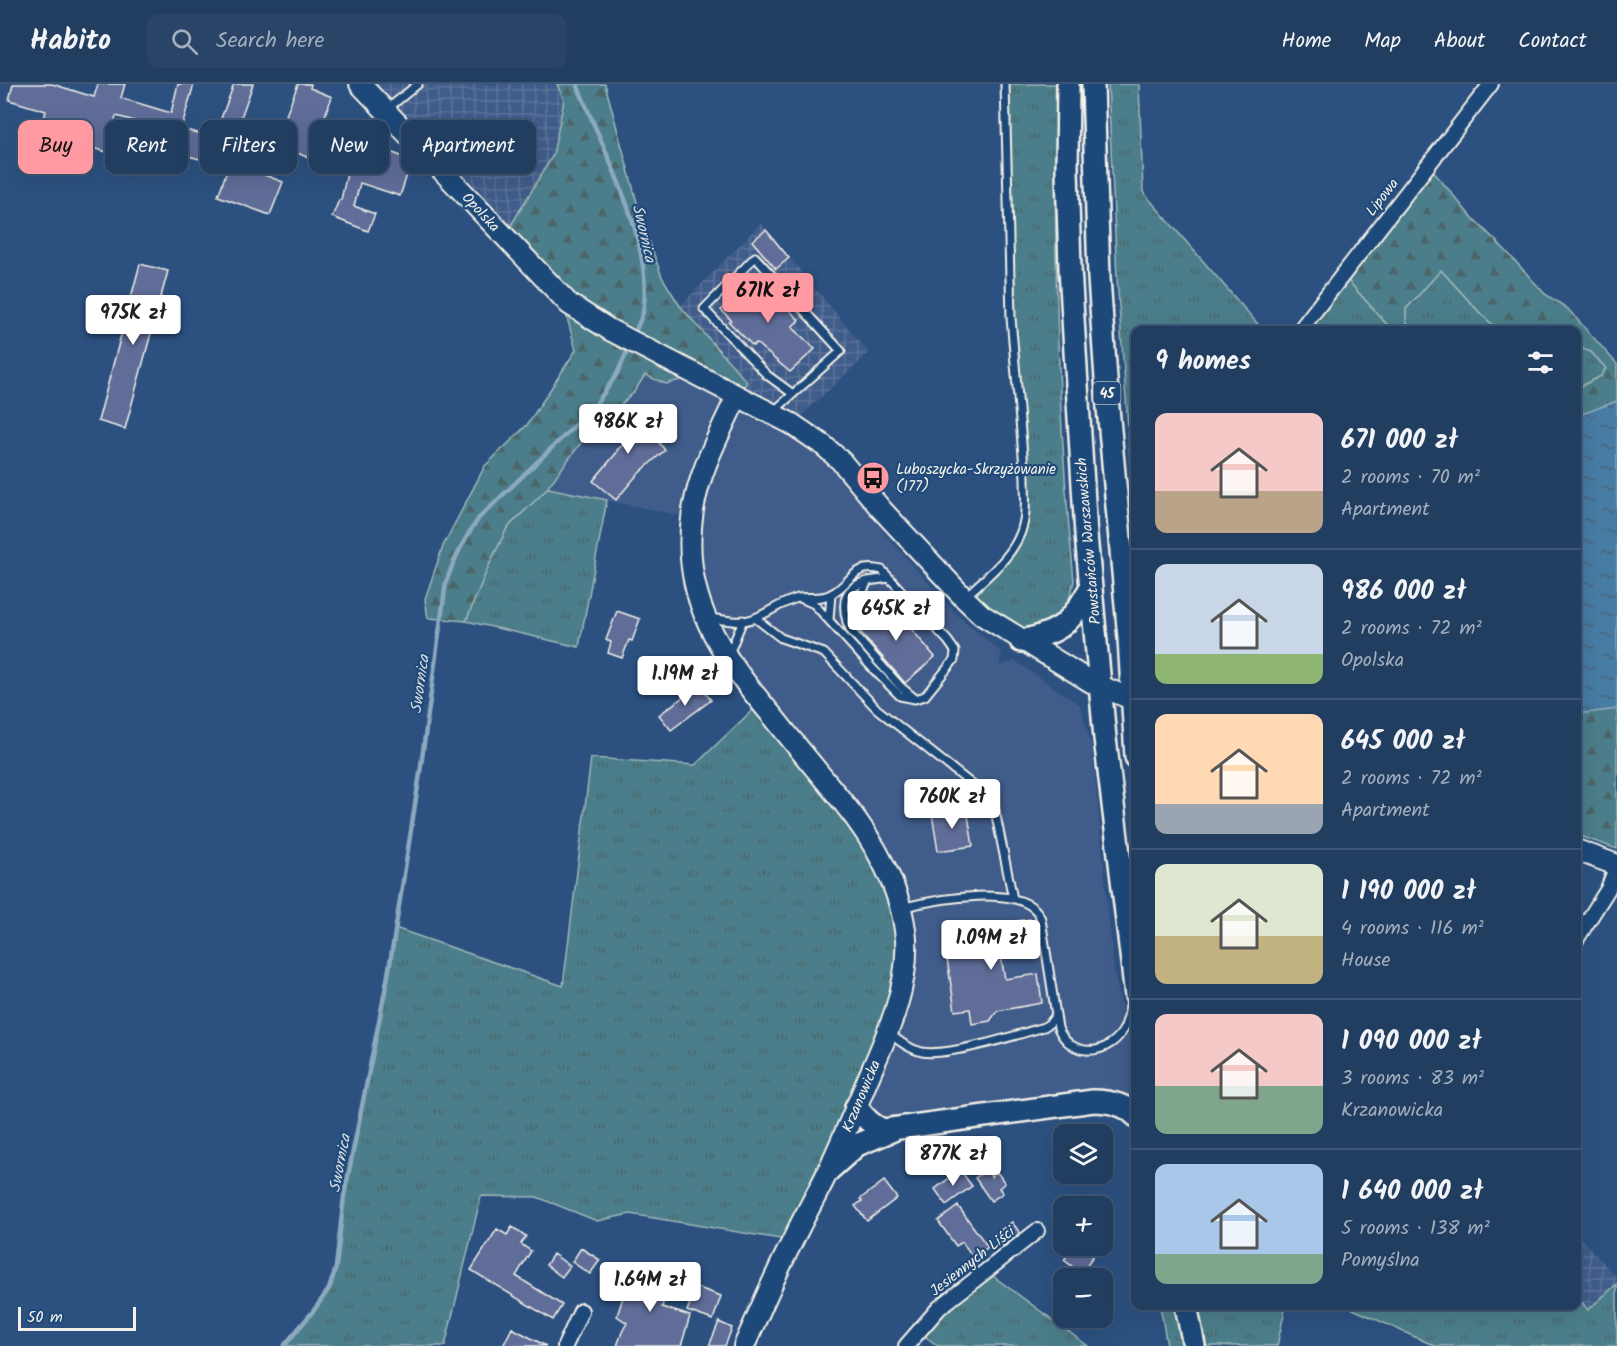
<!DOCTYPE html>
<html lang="en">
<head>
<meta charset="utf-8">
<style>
  body { margin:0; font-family:Kalam,sans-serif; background:#294466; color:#f1f3f6; height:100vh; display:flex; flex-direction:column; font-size:22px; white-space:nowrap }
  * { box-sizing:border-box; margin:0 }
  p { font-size:20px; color:#a2aebd }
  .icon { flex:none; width:33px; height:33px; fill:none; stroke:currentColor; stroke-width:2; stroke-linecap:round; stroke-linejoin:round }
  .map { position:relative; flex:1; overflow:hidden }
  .details { position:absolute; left:1131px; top:242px; width:450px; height:984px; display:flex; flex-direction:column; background:#213d60; border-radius:12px; box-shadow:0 6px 24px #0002,0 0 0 2px #3e5675 }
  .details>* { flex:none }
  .hud { position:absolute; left:18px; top:36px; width:570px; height:54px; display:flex; gap:12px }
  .controls { position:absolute; left:1053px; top:1040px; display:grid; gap:12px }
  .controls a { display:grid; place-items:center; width:60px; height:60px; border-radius:12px; background:#213d60; box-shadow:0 6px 24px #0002,0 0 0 2px #3e5675; font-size:30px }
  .scale { position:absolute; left:18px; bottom:15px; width:118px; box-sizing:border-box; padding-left:6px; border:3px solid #f4f1e8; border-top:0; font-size:16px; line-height:21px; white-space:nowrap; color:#f4f1e8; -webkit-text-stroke:4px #1f4a7a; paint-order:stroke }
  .price { position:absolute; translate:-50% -51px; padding:0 14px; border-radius:6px; background:#fff; color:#222; font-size:20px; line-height:39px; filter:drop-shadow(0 2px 3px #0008) }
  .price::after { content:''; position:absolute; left:50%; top:36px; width:18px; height:14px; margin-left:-9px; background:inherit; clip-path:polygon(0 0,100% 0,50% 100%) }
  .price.current { background:#ff9aa2; color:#111 }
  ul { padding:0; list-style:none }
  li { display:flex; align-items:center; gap:18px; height:150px; padding:0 24px }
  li+li { border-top:2px solid #3e5675 }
  li span { display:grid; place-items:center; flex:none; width:168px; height:120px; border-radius:12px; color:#555 }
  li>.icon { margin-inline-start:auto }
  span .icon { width:72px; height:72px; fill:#fffc; stroke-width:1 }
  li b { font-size:26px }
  h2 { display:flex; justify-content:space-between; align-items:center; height:72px; padding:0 24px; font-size:26px }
  .chip { padding:0 21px; border-radius:12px; background:#213d60; box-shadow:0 6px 24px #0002,0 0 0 2px #3e5675; font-size:21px; line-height:54px }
  .chip.current { background:#ff9aa2; color:#111 }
  header { display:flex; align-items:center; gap:36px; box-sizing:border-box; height:84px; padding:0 30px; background:#213d60; border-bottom:2px solid #3e5675 }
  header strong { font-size:28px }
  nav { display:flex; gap:33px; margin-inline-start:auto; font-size:21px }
  .search { width:420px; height:54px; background:#294466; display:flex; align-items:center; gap:15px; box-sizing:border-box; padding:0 21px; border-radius:12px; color:#a2aebd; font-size:22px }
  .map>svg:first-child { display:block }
  .built { fill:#405c8a }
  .industrial { fill:url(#industrial-grid) }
  .grass { fill:url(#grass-tufts); stroke:#a0b8b9; stroke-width:1.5 }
  .forest { fill:url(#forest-firs); stroke:#a0b8b9; stroke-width:1.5 }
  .water { fill:url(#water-ripples); stroke:#8caabf; stroke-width:1.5 }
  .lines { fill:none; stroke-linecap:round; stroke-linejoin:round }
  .stream { stroke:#8caabf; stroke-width:4.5 }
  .building { fill:#606d99; stroke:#f4f1e8; stroke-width:1.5 }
  .lane-casing { stroke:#f4f1e8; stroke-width:11 }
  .street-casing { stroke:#f4f1e8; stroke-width:18 }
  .secondary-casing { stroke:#f4f1e8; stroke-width:24 }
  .primary-casing { stroke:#f4f1e8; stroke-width:26 }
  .lane { stroke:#1f4a7a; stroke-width:7 }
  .street { stroke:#1f4a7a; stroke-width:14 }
  .secondary { stroke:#1f4a7a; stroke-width:20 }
  .primary { stroke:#1f4a7a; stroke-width:21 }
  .labels { text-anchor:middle; stroke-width:4.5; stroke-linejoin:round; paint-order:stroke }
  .shield { fill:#1f4a7a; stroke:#b4bfc7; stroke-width:1.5 }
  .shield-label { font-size:14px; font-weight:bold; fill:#f4f1e8 }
  .street-label { font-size:15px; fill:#f4f1e8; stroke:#1f4a7a }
  .poi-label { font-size:15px; fill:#f4f1e8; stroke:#1f4a7a; text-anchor:start }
  .water-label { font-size:16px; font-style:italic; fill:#dadfde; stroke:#1f4a7a }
</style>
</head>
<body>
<header>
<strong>Habito</strong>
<div class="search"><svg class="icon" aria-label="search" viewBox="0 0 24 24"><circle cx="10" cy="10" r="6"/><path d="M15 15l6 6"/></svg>Search here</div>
<nav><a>Home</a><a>Map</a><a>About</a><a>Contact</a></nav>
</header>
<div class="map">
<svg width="1617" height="1262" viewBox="0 0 1617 1262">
  <defs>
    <pattern id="industrial-grid" width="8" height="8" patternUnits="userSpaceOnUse" patternTransform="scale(1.5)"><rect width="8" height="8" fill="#405c8a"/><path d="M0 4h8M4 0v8" fill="none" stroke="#5c749a"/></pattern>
    <pattern id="grass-tufts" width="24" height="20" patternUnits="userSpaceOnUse" patternTransform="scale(1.5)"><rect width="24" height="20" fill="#4c7e8a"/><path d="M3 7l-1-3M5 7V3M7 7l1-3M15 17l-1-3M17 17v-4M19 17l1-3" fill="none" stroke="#4b666b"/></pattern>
    <pattern id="forest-firs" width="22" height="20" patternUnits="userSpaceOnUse" patternTransform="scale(1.5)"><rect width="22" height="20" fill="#4c7e8a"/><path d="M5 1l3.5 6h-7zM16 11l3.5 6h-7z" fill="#4b666b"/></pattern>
    <pattern id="water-ripples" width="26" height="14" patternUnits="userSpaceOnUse" patternTransform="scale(1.5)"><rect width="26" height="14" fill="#477ba4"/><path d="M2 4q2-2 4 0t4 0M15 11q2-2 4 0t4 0" fill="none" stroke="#48647a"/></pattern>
  </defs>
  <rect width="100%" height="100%" fill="#2c5180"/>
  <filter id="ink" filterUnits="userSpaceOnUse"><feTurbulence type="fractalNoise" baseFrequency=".0167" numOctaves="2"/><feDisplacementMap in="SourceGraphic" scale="12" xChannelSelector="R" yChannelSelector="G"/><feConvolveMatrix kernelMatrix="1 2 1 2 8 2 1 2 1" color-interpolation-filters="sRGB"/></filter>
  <g filter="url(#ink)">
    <!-- built -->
    <path class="built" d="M645,291H698L737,312L855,393L868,428L889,455L956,530L1002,569L999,582L1015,577L1080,621L1092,664L1114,886L1135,987V1032L1127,1024L894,1045L856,1023L906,874L710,546L692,434L548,404L580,360L633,308Z"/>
    <!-- industrial -->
    <path class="industrial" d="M360,0H557L564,16L553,71L504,153Z
      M761,139L869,269L792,340L737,312L680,222Z
      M1576,1149L1617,1194V1200L1588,1226L1577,1212Z"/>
    <!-- grass -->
    <path class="grass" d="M1005,0H1057C1053,166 1057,331 1074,497C1069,521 1062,537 1035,542C1031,543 1026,545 1022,544C1004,540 989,525 975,513L1019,453L1025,419L1017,321Z
      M1108,0H1139L1143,108L1263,246H1136L1135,396H1132L1117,194Z
      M1441,186L1481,230L1499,246H1410L1406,237V225Z
      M1343,191L1390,244L1392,246H1300Z
      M1576,262L1591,268L1606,284L1602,292L1579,303L1577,302Z
      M548,404L607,416L579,563L466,537L489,481L507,444Z
      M760,619L890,795L903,895L792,1157L630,1130L597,1137L537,1113L481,1112L445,1262H284L314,1226L329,1205L336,1183L344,1112L360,1039L395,844L563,902L591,674L695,681Z
      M986,1187L1088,1262H938L918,1247Z
      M1617,1200V1262H1435L1344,1221H1576L1577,1212L1588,1226Z
      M1160,1221H1286L1277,1262H1167Z"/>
    <!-- forest -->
    <path class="forest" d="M557,0H605L642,137L662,193L680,222L747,298L737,312L698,291L666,300L645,291L634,308L580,360L545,407L507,444L489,481L466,537L428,534L425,515L443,462L485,382L527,341L576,266L561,212L504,153L553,71L564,16Z
      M1426,83L1434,88L1468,129L1506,167L1545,210L1567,224L1617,280V317L1577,332V302L1580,303L1601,292L1606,284L1591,268L1577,262L1576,246H1499L1481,230L1441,186L1406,225V237L1410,246H1392L1343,191Z
      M1617,625V765L1577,751V630Z"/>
    <!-- water -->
    <path class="water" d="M1617,317V625L1577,630V332Z"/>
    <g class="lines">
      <!-- stream -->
      <path class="stream" d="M577,0C602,65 655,157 643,228C641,236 636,245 633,253
        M284,1262L314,1226L329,1205L336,1183L344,1112L388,892L420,689L446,498C454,475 464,454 479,434L594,323L617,290L630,261"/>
    </g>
    <!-- building -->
    <path class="building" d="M13,0H52L94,13L98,0H125L121,14L171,29L178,0H194L181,45L214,53L234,0H253L239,39L233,37L220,80L164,66L168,46L116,32L107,68L39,50L46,27L9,16Z
      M298,0H311L310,4L332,13L309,74L288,65L285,73L272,68Z
      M355,54L391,64L390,68L412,76L400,112L360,99L354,122L375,130L368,147L332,133L339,116H341Z
      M230,78L283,98L270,131L218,112Z
      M766,146L789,174L776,185L752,157Z
      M140,180L168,187L125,345L98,337Z
      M756,192L799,236L792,243L815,265L790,288L756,259L753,262L729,238L731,236L721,226Z
      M630,325L665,366L637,391L616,416L593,397L618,367L617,366L624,360L609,343Z
      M887,516L935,573L905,599L856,543Z
      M617,527L640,535L632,557L629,556L622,574L608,569L611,558L606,556Z
      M699,601L711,616L671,646L659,631Z
      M967,725L973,762L938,767L932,730Z
      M1030,835L1034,863L1000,868L1005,895L1038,890L1042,919L997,927L990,937L972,940L970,925L955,927L947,875L961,846Z
      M960,1086L972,1102L946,1121L935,1105Z
      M986,1086L991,1093L997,1088L1005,1099L999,1104L1003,1109L991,1117L975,1094Z
      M884,1097L897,1114L867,1137L855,1122L862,1117L860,1115Z
      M958,1122L988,1163L974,1174L962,1158L956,1162L938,1137Z
      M1012,1138L1020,1149L1003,1162L994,1151Z
      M512,1143L526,1152L521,1160L531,1167L516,1192L562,1221L553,1236L471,1186L497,1145L507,1151Z
      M1074,1161H1080L1094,1171L1081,1189L1064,1176Z
      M581,1164L600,1176L590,1190L572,1178Z
      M553,1170L570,1182L562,1193L546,1181Z
      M638,1182L671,1192L662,1223L690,1232L681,1262H617L622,1248L627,1239L617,1232L624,1210L629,1211Z
      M696,1203L721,1212L713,1236L687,1227Z
      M719,1238L732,1244L725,1262H709Z
      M512,1244L546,1262H503Z"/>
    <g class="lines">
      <defs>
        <path id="lane" d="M386,26L418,0
          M773,328L841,267L755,173L704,225L767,291L793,310
          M889,494L868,497L847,538L851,547L901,603L913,613
          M965,513C987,492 1016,471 1023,441C1027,426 1025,410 1025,394L1011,234L1005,0
          M709,534C724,536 741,540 755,534C770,528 782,518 798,514C809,512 821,516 831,510C853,499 851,479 882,486L948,557L955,567L954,576L925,612L915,615L900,612L875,587L814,520L800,514
          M755,534L781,554L824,569L877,625L993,717L1013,815
          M829,536L831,510
          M847,538C841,516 845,503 868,497
          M729,570L743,536
          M901,824C932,816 1028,797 1041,835L1058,944C1070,973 1105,973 1122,948C1129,937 1129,924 1132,912
          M889,949C899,957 909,965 922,968C947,973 1017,951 1044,943L1050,939L1056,931"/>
        <path id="street" d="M1300,246L1491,0
          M1576,856L1608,805L1617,781
          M565,1262L581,1227
          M906,1262L939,1224L1037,1147"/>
        <path id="secondary" d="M360,0L569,220L610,246L792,340L823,361L841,377L881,425L964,514L982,531L1091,598L1136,617
          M737,312C720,349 700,385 693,426C679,515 721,571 775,635C797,663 820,690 842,717C874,756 902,805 906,855C909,905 886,953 867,997C855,1027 842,1056 829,1085C818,1109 804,1132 793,1156C775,1191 760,1227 744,1262
          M1576,766L1617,781"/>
        <path id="primary" d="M1068,0L1067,86L1070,184L1086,451L1105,654L1136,912
          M1093,0L1099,194L1108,324L1129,554L1136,673
          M1021,557C1063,548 1070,539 1091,503
          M856,1023C865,1033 871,1042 884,1046L1093,1017C1109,1017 1125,1020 1136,1032
          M829,1086L857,1061L893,1046
          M1186,1221L1194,1262"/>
      </defs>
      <!-- lane casing -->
      <use href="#lane" class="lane-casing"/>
      <!-- street casing -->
      <use href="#street" class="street-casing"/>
      <!-- secondary casing -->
      <use href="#secondary" class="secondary-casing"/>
      <!-- primary casing -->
      <use href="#primary" class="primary-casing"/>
      <!-- lane -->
      <use href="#lane" class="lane"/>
      <!-- street -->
      <use href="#street" class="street"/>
      <!-- secondary -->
      <use href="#secondary" class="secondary"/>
      <!-- primary -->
      <use href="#primary" class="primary"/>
    </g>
  </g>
  <!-- icons -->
  <defs>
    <symbol id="bus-disc" viewBox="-11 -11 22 22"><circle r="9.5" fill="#ff9aa2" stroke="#1f4a7a"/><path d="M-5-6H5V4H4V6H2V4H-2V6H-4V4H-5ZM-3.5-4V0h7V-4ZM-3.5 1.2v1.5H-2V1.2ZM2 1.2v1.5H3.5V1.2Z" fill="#111"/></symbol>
  </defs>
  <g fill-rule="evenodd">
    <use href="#bus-disc" x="854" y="375" width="38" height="38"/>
  </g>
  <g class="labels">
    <!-- shield labels -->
    <rect class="shield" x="1093.5" y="298" width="27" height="22" rx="4.5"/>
    <g class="shield-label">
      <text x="1107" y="314">45</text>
    </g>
    <!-- street labels -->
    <g class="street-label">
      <text transform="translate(1382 113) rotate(-52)" y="5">Lipowa</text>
      <text transform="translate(481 128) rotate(47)" y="5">Opolska</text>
      <text transform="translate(1088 457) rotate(-95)" y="5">Powstańców Warszawskich</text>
      <text transform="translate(861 1012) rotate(-67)" y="5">Krzanowicka</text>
      <text transform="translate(972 1177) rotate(-38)" y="5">Jesiennych Liści</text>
    </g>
    <!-- poi labels -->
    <g class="poi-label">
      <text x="896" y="390">Luboszycka-Skrzyżowanie<tspan x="896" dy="17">(177)</tspan></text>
    </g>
    <!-- water labels -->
    <g class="water-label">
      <text transform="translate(645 149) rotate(77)" y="6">Swornica</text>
      <text transform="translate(419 600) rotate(-82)" y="6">Swornica</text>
      <text transform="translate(339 1079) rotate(-79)" y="6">Swornica</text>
    </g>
  </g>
</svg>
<div class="controls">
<a><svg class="icon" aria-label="layers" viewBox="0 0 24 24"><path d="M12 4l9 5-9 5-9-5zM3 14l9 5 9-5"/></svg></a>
<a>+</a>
<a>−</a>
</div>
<div class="scale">50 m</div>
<b class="price current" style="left:768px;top:240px">671K zł</b>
<b class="price" style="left:133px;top:262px">975K zł</b>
<b class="price" style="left:628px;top:371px">986K zł</b>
<b class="price" style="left:896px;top:558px">645K zł</b>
<b class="price" style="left:685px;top:623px">1.19M zł</b>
<b class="price" style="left:952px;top:746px">760K zł</b>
<b class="price" style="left:991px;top:887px">1.09M zł</b>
<b class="price" style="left:953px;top:1103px">877K zł</b>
<b class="price" style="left:650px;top:1229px">1.64M zł</b>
<div class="hud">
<a class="chip current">Buy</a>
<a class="chip">Rent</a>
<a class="chip">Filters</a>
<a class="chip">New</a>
<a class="chip">Apartment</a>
</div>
<section class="details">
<h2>9 homes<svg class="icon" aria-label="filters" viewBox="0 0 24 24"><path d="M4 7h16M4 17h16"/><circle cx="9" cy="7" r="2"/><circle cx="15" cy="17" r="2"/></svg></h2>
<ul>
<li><span style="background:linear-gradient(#f6c9c9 65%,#b9a48a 0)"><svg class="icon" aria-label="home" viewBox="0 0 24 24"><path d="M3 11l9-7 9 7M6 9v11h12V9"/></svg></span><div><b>671 000 zł</b><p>2 rooms · 70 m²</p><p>Apartment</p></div></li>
<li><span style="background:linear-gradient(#c9d6e8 75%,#8fb573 0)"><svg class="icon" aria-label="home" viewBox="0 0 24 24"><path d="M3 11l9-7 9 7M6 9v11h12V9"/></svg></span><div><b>986 000 zł</b><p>2 rooms · 72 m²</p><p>Opolska</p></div></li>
<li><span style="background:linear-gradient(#ffd9b3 75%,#9aa5b1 0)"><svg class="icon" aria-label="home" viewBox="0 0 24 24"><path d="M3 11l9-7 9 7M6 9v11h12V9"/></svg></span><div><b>645 000 zł</b><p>2 rooms · 72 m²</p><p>Apartment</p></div></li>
<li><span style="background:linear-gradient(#dfe7d0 60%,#c2b280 0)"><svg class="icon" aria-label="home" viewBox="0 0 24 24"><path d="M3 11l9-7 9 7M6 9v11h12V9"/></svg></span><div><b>1 190 000 zł</b><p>4 rooms · 116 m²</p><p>House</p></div></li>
<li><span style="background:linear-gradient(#f6c9c9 60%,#7fa58c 0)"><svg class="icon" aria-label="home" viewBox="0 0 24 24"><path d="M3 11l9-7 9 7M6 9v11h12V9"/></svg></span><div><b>1 090 000 zł</b><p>3 rooms · 83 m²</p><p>Krzanowicka</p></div></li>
<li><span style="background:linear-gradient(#a9c7e8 75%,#7fa58c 0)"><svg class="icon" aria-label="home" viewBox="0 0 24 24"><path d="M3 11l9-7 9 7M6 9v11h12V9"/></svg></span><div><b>1 640 000 zł</b><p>5 rooms · 138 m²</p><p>Pomyślna</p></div></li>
</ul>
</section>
</div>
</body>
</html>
